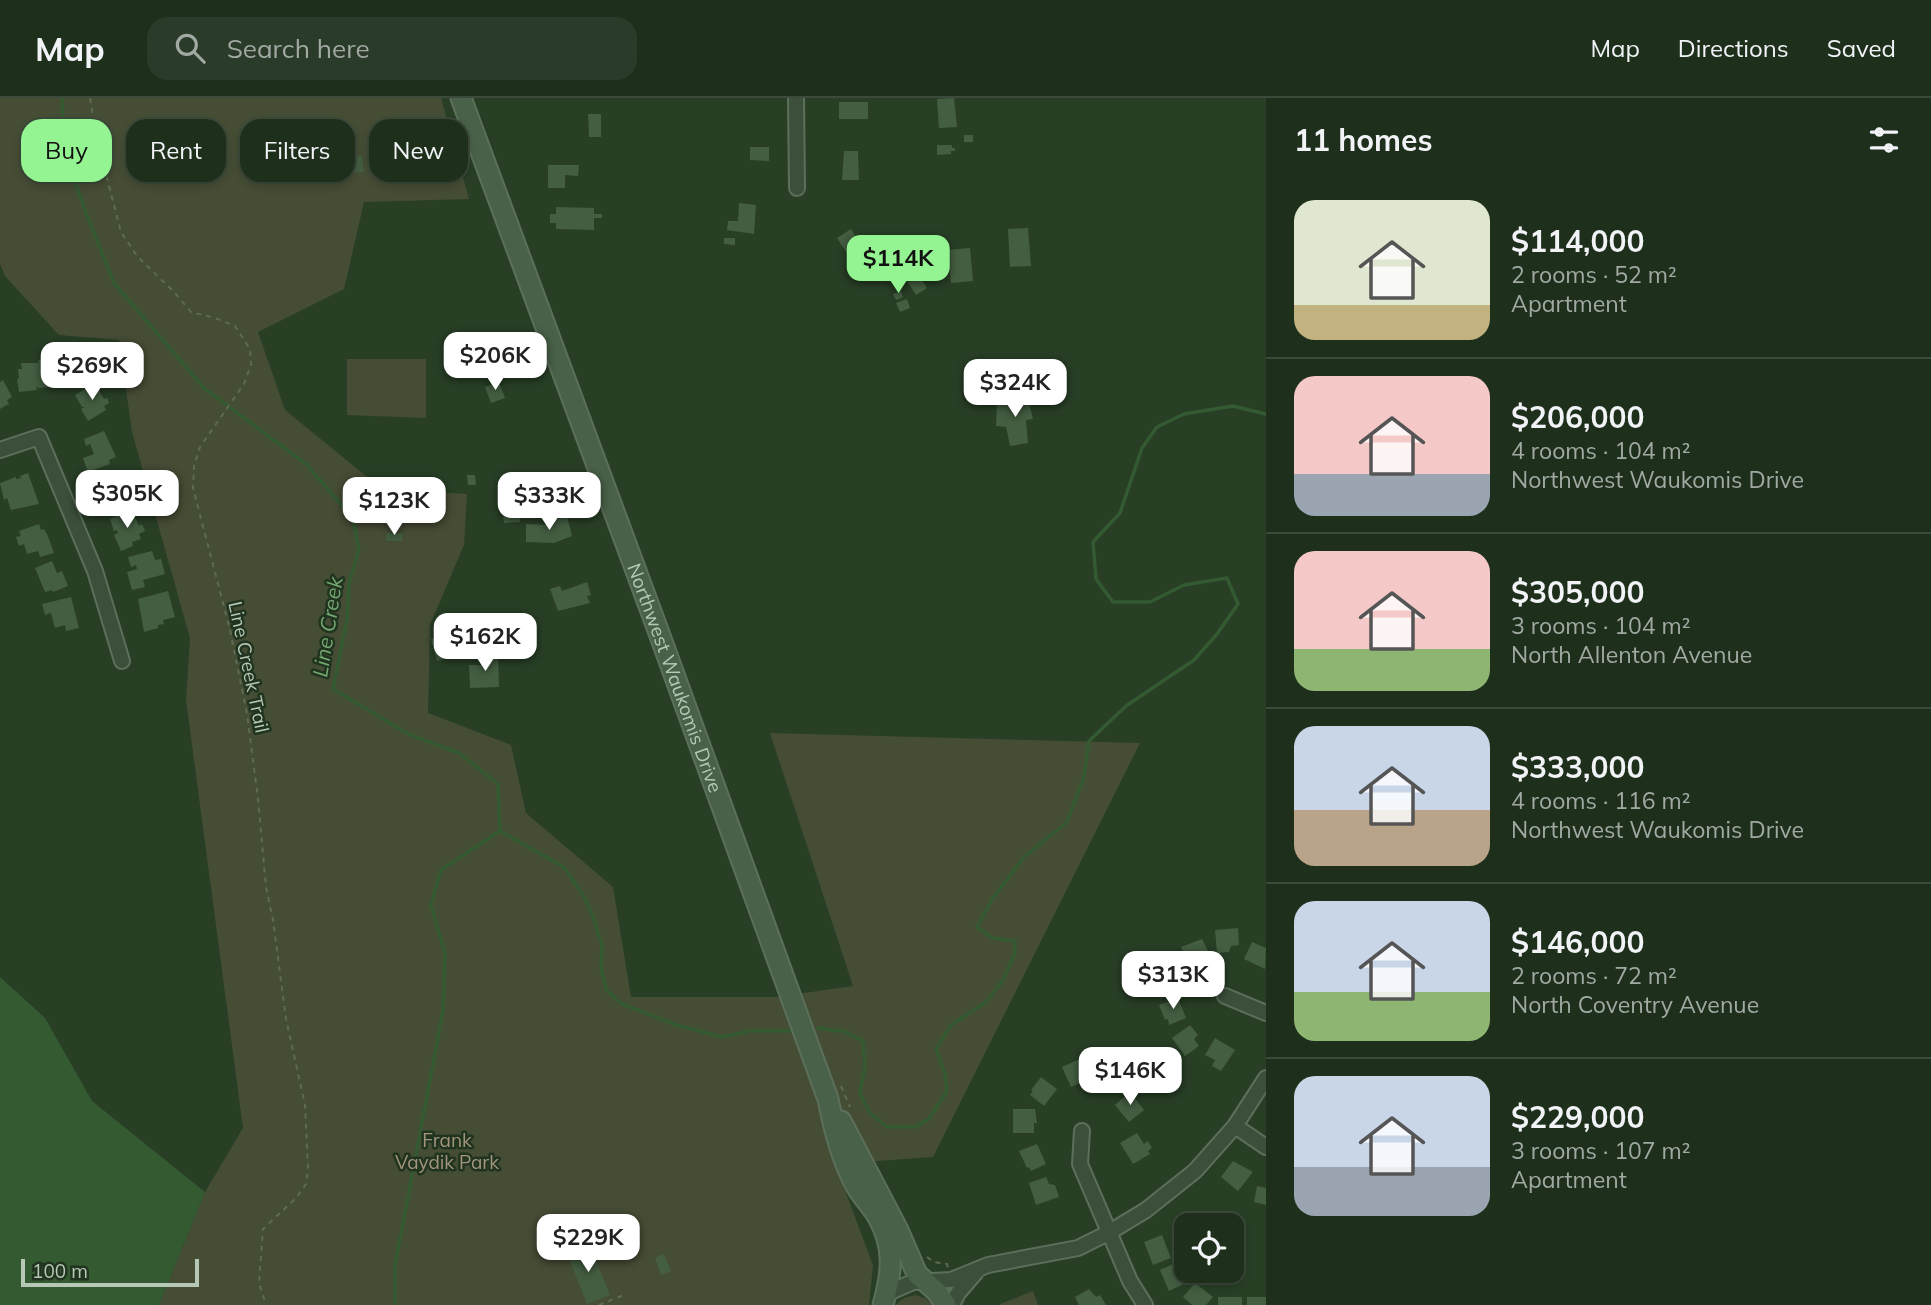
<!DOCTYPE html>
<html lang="en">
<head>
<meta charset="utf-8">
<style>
  body { margin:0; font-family:Mulish,sans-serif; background:#2b3b29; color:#f1f3f6; height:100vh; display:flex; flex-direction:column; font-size:26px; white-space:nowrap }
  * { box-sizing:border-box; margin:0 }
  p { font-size:23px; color:#a1a9a3 }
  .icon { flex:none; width:38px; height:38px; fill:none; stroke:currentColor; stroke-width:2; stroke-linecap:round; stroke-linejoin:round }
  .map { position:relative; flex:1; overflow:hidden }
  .panel { display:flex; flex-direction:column; background:#1e2f1c; width:665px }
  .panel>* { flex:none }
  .top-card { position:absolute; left:21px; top:21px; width:665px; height:63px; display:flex; gap:14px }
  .controls { position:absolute; left:1174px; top:1115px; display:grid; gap:14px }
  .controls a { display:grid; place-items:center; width:70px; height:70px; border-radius:14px; background:#1e2f1c; box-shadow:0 4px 10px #0003,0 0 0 2px #3c4a3b; font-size:35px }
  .scale { position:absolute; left:21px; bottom:18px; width:178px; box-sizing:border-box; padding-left:7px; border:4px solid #b7c9b6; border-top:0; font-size:19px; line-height:24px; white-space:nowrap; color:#b7c9b6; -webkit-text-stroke:5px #20341f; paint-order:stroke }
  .price { position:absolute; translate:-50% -60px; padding:0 16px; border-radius:14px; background:#fff; color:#222; font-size:23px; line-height:46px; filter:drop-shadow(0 2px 4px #0008) }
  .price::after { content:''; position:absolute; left:50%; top:42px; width:21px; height:16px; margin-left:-10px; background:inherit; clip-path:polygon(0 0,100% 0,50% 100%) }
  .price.current { background:#94f491; color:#111 }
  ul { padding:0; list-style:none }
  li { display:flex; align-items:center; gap:21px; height:175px; padding:0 28px }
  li+li { border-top:2px solid #3c4a3b }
  li span { display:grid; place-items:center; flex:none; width:196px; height:140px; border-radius:21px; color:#555 }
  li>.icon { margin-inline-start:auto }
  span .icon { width:84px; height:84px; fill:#fffc; stroke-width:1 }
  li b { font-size:30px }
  h2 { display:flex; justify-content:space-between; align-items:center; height:84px; padding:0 28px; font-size:30px }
  .tag { padding:0 24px; border-radius:21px; background:#1e2f1c; box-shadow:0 4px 10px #0003,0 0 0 2px #3c4a3b; font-size:24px; line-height:63px }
  .tag.current { background:#94f491; color:#111 }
  header { display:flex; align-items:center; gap:42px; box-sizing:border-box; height:98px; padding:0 35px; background:#1e2f1c; border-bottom:2px solid #3c4a3b }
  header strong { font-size:33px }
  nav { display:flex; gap:38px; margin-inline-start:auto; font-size:24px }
  .search { width:490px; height:63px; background:#2b3b29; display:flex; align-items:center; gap:18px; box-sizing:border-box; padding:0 24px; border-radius:21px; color:#a1a9a3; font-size:26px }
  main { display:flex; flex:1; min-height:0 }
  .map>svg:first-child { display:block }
  .green { fill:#464d35 }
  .water { fill:#345a32 }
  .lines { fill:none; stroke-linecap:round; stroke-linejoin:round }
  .stream { stroke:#345a32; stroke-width:3.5 }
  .building { fill:#445e42 }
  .minor-casing { stroke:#5c6f5b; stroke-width:18 }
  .secondary-casing { stroke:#5c6f5b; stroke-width:23 }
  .path { stroke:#5f6a54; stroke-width:2; stroke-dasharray:5 5; stroke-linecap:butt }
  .minor { stroke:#3b4f3a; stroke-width:14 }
  .secondary { stroke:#496148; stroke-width:19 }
  .labels { text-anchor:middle; stroke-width:5; stroke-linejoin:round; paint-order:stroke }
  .street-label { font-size:19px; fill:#b7c9b6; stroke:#20341f }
  .park-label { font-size:19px; fill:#a3947d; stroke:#20341f }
  .water-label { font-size:21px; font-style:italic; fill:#75a771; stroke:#20341f }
</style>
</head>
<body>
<header>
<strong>Map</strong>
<div class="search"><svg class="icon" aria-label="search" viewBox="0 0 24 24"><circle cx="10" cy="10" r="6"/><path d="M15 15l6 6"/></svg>Search here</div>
<nav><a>Map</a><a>Directions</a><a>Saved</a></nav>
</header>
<main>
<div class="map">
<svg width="1266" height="1207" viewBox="0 0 1266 1207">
  <rect width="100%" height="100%" fill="#283f26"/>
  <!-- green -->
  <path class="green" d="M0,0H441L469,101L364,104L344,191L258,234L285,312L382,391L467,396L464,447L430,527L428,615L511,647L526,715L613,789L631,899H777L853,888L770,635L1140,645L933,1059L835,1066L873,1167L869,1207H159L205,1094L243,1030L186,602L190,540L132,334L119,242L59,237L5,178L0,166Z
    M347,261H426V320L347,317Z
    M1033,1193L1038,1207H1000V1206Z
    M915,1197L925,1200L934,1207H895L904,1200Z"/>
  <!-- water -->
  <path class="water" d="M0,879L45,920L92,1003L205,1094L159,1207H0Z"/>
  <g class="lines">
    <!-- stream -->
    <path class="stream" d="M62,0L64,53L85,112L114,185L204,290L306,366L353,420L359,452L349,485L347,522L333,591L408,636L459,655L498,686L500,733L441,772L431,807L445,856L443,913L395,1168V1207
      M500,733L564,769L585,800L594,821L602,848L601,870L606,891L620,905L676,927L722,939L750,933H796
      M818,930L846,934L863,943L865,968L860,996L870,1015L887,1029H915L929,1021L947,993L945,976L936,951L951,927L986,904L1003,882L1015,855V843L992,840L977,829L993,800L1024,759L1067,724L1084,679L1089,643L1126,608L1194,562L1217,536L1238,506L1227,480L1184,487L1150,504H1113L1096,481L1093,444L1120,415L1142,350L1157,329L1184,316L1233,308L1266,316"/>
  </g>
  <!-- building -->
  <path class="building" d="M954,0L957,29L939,30L937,1Z
    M839,4H868V21H839Z
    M588,16H601V39H589Z
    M964,37H973V44H964Z
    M937,47H952V50H955V53H951V56L937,57Z
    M750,49H769V63L750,62Z
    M844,53H858L859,82H842Z
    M362,58L364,74L350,75L349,59Z
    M548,67H579L578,78L565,77V90H548Z
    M739,105L756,107L754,136L727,132L728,123H738Z
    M556,109L594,110V116H602V120H594V132L556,131V125H550V116H556Z
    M1028,130L1031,168L1010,169L1008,131Z
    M851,131L858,142L864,138L871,149L865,152L873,165L863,171L856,161L852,163L837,140Z
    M724,140H735V147L724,146Z
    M970,150L973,183L951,185L948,152Z
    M917,165L924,177L920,179L927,190L916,197L902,175Z
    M901,193L903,199L896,202L893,196Z
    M907,201L910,210L900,214L896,205Z
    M46,261L50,289L38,290L36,287L37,292L19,294L17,281L19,280L18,271H22L21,265H38V262Z
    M3,282L12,299L7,302L9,306L0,311V284Z
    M499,284L505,300L491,305L485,289Z
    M95,285L104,301L107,300L109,305L104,308L106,312L88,323L81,311L85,309H82L75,297Z
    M1012,298L1028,301L1033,321L1026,322L1028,345L1010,348L1006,329L996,328L997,304L1011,305Z
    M104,333L116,359L109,362L110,366L88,374L83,360L94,356L90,346L86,348L84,341Z
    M116,372L122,387L126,386L134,403L125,406L123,401L115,404L117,408L104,413L97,397L101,395L100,392L97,393L92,382L97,380V377Z
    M548,374L554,397L536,402L529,380Z
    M28,375L39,406L11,412L7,400L4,402L0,385L16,379V381L21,380L20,378Z
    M467,377H475L476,387H468Z
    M132,412L139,428L142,426L145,433L139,436L141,441L132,444L133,448L121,453L114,437L118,435L117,432L114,433L110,421Z
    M520,416V424L504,425L503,417Z
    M567,418L572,438L554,445L526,444V426L548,427L547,424Z
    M39,426L41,432L44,431L47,436L54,455L40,459L38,453L27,456L24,446L19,448L16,439L21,438L19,433Z
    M386,435H402V443H386Z
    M152,453L155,462L161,461L165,476L143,482L145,489L132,492L127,474L137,471L136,467L131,469L128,459Z
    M52,463L57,475L62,473L68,488L53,494L52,492L45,494L35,470Z
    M587,484L591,497L587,498L590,505L558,513L550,491L560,488L562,493Z
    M168,493L175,519L163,522L164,526L158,527V530L144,534L138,501Z
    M71,499L79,530L66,533L65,527L55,530L51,515L45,517L42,506Z
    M456,535L462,557L437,563L431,541Z
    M484,557H498L499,589L470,590L469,567H485Z
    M1238,830L1239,847L1231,848L1229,854L1217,855L1215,832Z
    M1202,841L1210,857L1190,867L1181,849Z
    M1252,844L1266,850L1265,871L1244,861Z
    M1163,870L1182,871L1181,893L1163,891Z
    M1178,900L1186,920L1169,927L1168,921L1165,922L1159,907Z
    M1190,927L1198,937L1194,941L1199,948L1185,958L1172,940Z
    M1215,940L1235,952L1221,973L1212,968L1215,962L1205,957Z
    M1080,961L1089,981L1071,989L1062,969Z
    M1100,969L1121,977L1116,992L1108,989L1103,995L1093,991Z
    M1041,979L1057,991L1044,1008L1030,997L1033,993L1031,992Z
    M1130,994L1144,1012L1129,1024L1115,1007Z
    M1013,1011H1035L1037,1025H1034V1035H1013Z
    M1137,1035L1144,1046L1148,1043L1152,1050L1148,1053L1150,1056L1133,1066L1120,1045Z
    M1037,1046L1046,1066L1031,1073L1029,1069L1027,1070L1019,1053Z
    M1233,1063L1253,1074L1238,1093L1221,1079Z
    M1046,1079L1049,1086L1055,1087L1059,1099L1036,1107L1029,1085Z
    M1257,1088L1266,1090V1107L1254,1104Z
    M1162,1137L1171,1160L1153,1167L1144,1144Z
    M589,1146L610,1197L587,1206L567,1155Z
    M664,1156L671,1173L661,1177L655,1160Z
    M1178,1164L1186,1185L1169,1193L1160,1172Z
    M1195,1185L1213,1199L1206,1207H1192L1183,1199Z
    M1089,1191L1096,1199L1100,1197L1106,1207H1079L1075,1199Z
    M1218,1199H1242V1207H1218Z
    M1247,1199H1266V1207H1247Z"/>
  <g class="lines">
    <defs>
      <path id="minor" d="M796,0L797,90
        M0,352L39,339L95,473L122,563
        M1225,898L1266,915
        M1235,1028L1266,1049
        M1082,1033L1080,1066L1130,1183L1145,1207
        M888,1195L913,1184L951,1182L988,1167L1078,1150L1108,1135L1146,1112L1195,1073L1235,1028L1266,980
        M952,1207L958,1195L977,1173"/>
      <g id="secondary">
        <path id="s1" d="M461,0L659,535L828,1001C834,1031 841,1060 856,1088C862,1099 872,1108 878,1119C895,1150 892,1175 883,1207"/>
        <path d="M841,1023L898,1132L917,1176L937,1194L946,1207"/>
      </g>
    </defs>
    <!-- minor casing -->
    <use href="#minor" class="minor-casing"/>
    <!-- secondary casing -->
    <use href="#secondary" class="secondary-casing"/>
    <!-- path -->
    <path class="path" d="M90,0L96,38L121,134L137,158L174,194L191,214L215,220L235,228L250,251L251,267L244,286L200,349L194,368L193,390L230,532L247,616L258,701L266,789L273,822L286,921L305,1007L308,1070L306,1086L296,1100L263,1131L259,1185L266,1207
      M841,988L850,1009
      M927,1159L934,1164L947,1166L948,1170
      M599,1207L626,1196"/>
    <!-- minor -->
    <use href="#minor" class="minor"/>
    <!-- secondary -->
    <use href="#secondary" class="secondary"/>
  </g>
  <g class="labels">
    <!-- street labels -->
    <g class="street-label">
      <text transform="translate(249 569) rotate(78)" y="7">Line Creek Trail</text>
      <text dy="7" stroke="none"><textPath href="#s1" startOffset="618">Northwest Waukomis Drive</textPath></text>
    </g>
    <!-- park labels -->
    <g class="park-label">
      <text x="447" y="1049">Frank<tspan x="447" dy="22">Vaydik Park</tspan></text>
    </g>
    <!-- water labels -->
    <g class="water-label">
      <text transform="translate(328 529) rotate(-81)" y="7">Line Creek</text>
    </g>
  </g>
</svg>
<div class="controls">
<a><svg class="icon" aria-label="locate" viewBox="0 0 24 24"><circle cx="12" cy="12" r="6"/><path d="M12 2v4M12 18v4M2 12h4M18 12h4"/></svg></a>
</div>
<div class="scale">100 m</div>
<b class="price current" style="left:898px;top:197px">$114K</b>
<b class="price" style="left:495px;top:294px">$206K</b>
<b class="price" style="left:92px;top:304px">$269K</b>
<b class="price" style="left:1015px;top:321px">$324K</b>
<b class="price" style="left:127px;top:432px">$305K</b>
<b class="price" style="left:549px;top:434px">$333K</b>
<b class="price" style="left:394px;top:439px">$123K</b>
<b class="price" style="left:485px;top:575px">$162K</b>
<b class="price" style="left:1173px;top:913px">$313K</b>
<b class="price" style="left:1130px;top:1009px">$146K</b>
<b class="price" style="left:588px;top:1176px">$229K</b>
<div class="top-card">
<a class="tag current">Buy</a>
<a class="tag">Rent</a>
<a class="tag">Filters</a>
<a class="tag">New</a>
</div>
</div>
<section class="panel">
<h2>11 homes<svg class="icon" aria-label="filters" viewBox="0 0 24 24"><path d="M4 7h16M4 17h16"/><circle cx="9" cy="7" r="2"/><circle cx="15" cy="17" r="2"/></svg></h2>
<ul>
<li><span style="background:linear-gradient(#dfe7d0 75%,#c2b280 0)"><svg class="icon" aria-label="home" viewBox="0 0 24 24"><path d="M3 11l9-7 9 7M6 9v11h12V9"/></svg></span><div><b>$114,000</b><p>2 rooms · 52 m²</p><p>Apartment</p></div></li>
<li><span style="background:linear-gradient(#f6c9c9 70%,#9aa5b1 0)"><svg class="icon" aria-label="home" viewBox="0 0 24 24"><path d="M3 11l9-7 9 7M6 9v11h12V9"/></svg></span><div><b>$206,000</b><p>4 rooms · 104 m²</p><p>Northwest Waukomis Drive</p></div></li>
<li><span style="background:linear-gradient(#f6c9c9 70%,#8fb573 0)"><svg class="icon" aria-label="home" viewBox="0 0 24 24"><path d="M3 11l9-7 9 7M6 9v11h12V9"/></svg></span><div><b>$305,000</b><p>3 rooms · 104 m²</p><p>North Allenton Avenue</p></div></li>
<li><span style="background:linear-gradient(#c9d6e8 60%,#b9a48a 0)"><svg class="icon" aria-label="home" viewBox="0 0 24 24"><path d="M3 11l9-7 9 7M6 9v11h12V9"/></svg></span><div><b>$333,000</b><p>4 rooms · 116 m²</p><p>Northwest Waukomis Drive</p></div></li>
<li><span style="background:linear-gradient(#c9d6e8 65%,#8fb573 0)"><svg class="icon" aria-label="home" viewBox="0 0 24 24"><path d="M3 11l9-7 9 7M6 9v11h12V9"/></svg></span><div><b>$146,000</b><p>2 rooms · 72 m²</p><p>North Coventry Avenue</p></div></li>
<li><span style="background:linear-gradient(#c9d6e8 65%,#9aa5b1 0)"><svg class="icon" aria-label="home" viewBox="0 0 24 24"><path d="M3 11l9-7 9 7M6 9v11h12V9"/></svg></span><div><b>$229,000</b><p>3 rooms · 107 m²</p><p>Apartment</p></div></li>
</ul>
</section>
</main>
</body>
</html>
